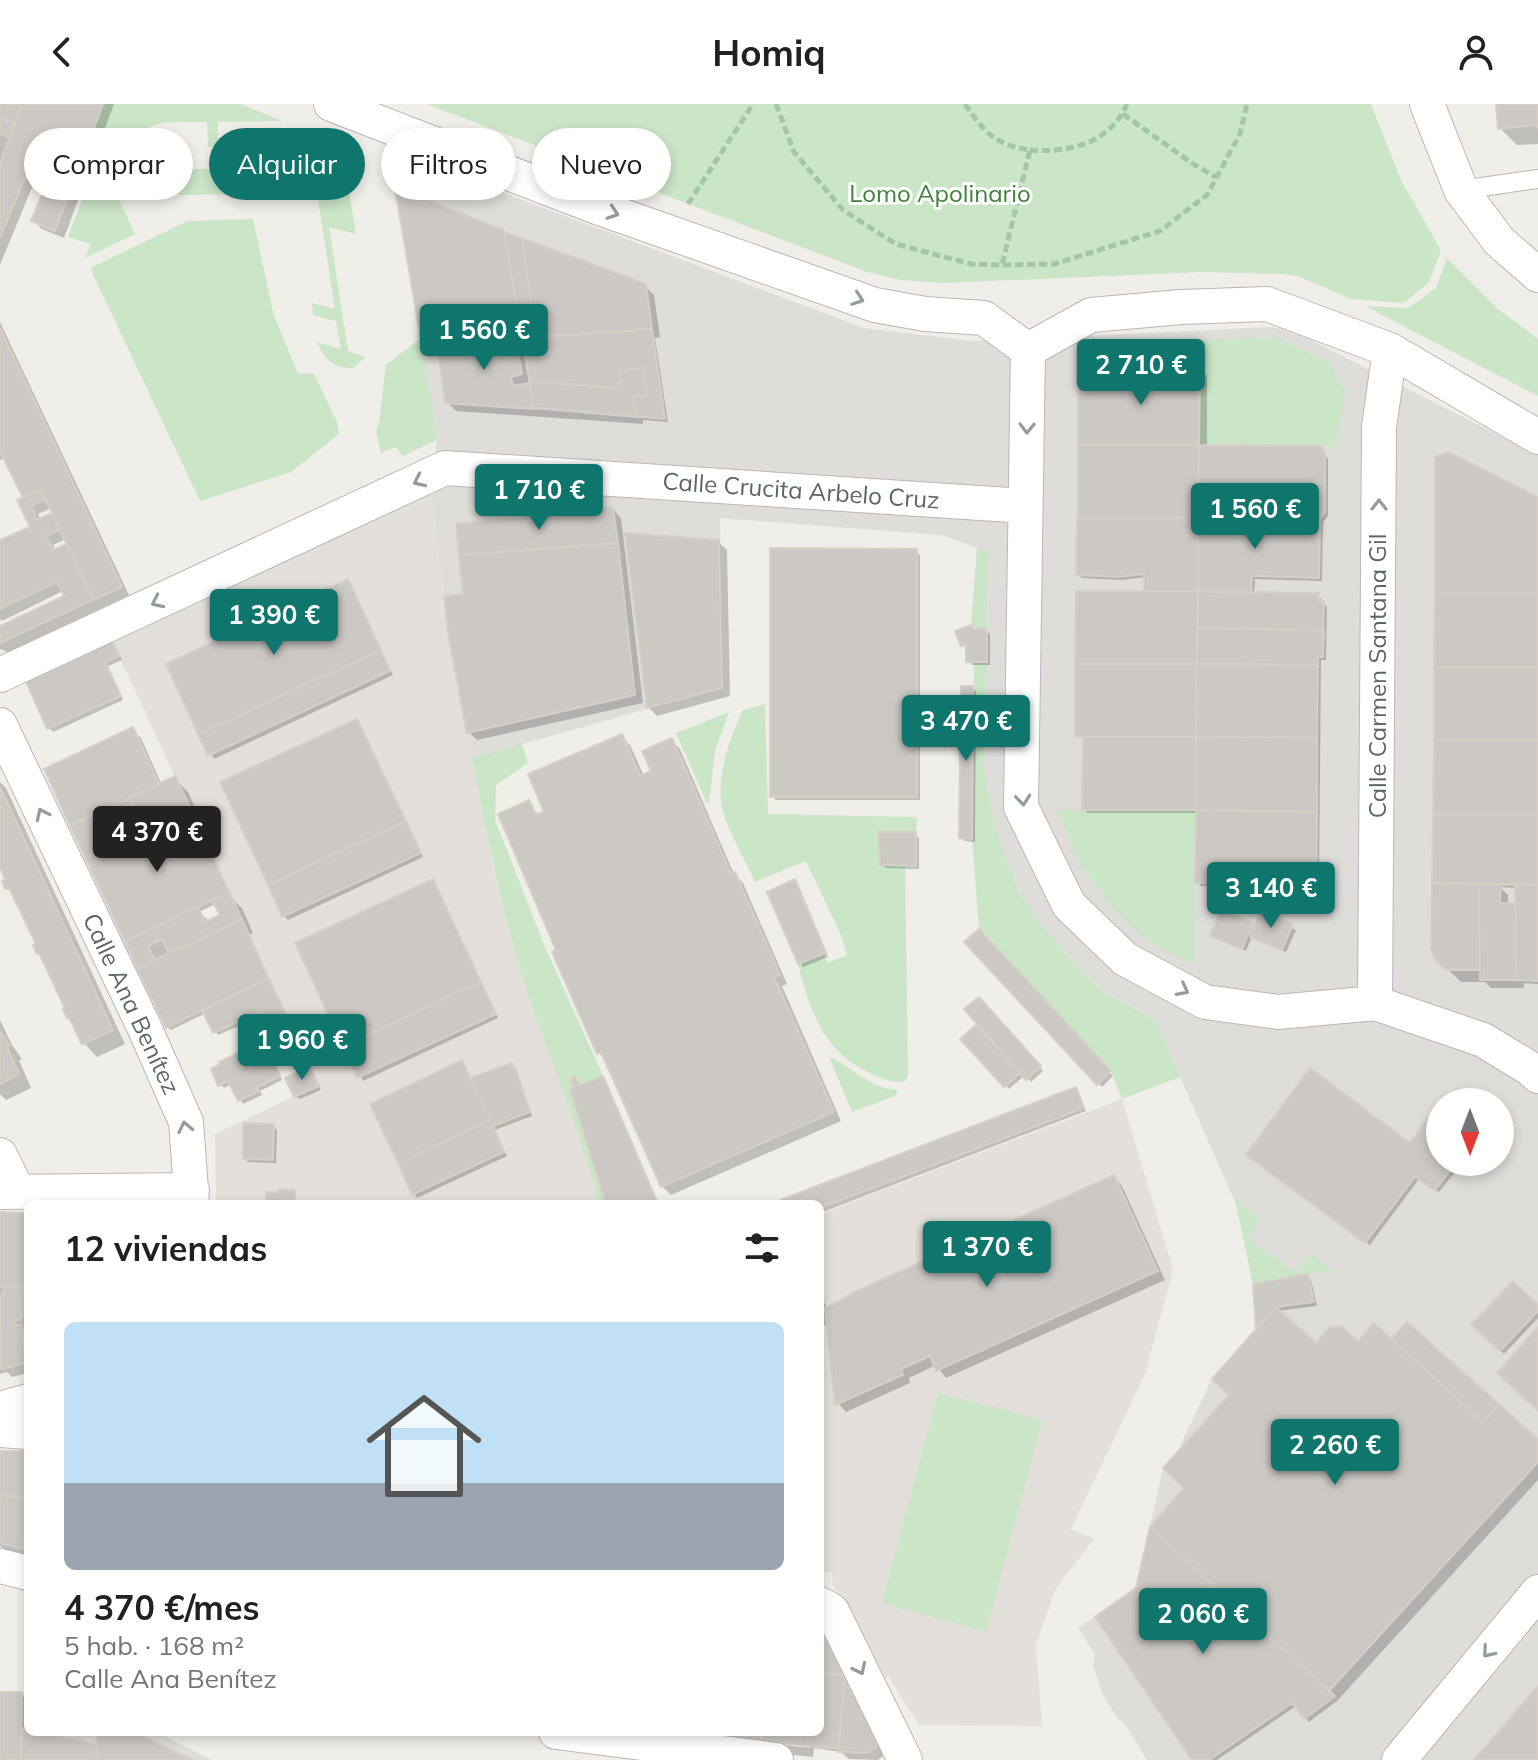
<!DOCTYPE html>
<html lang="es">
<head>
<meta charset="utf-8">
<style>
  body { margin:0; font-family:Mulish,sans-serif; background:#f2f2f2; color:#202124; height:100vh; display:flex; flex-direction:column; font-size:30px; white-space:nowrap }
  * { box-sizing:border-box; margin:0 }
  p { font-size:26px; color:#757577 }
  .icon { flex:none; width:44px; height:44px; fill:none; stroke:currentColor; stroke-width:2; stroke-linecap:round; stroke-linejoin:round }
  .map { position:relative; flex:1; overflow:hidden }
  .side { position:absolute; left:24px; top:1096px; width:800px; height:536px; display:flex; flex-direction:column; background:#fff; border-radius:12px; box-shadow:0 4px 12px #0003 }
  .side>* { flex:none }
  .top-card { position:absolute; left:24px; top:24px; width:800px; height:72px; display:flex; gap:16px }
  .needle { width:52px; rotate:180deg }
  .tools { position:absolute; left:1426px; top:984px; display:grid; gap:16px }
  .tools a { display:grid; place-items:center; width:88px; height:88px; border-radius:50%; background:#fff; box-shadow:0 4px 12px #0003; font-size:40px }
  .price { position:absolute; translate:-50% -68px; padding:0 18px; border-radius:8px; background:#0f766e; color:#fff; font-size:26px; line-height:52px; filter:drop-shadow(0 2px 4px #0008) }
  .price::after { content:''; position:absolute; left:50%; top:48px; width:24px; height:18px; margin-left:-12px; background:inherit; clip-path:polygon(0 0,100% 0,50% 100%) }
  .price.current { background:#222; color:#fff }
  ul { padding:0; list-style:none }
  li { display:grid; align-content:center; gap:16px; height:424px; padding:0 40px }
  li span { display:grid; place-items:center; height:248px; border-radius:12px; color:#555 }
  li>.icon { margin-inline-start:auto }
  span .icon { width:144px; height:144px; fill:#fffc; stroke-width:1 }
  li b { font-size:34px }
  h2 { display:flex; justify-content:space-between; align-items:center; height:96px; padding:0 40px; font-size:34px }
  .chip { padding:0 28px; border-radius:36px; background:#fff; box-shadow:0 4px 12px #0003; font-size:28px; line-height:72px }
  .chip.current { background:#0f766e; color:#fff }
  header { display:flex; justify-content:space-between; align-items:center; height:104px; padding:0 40px; background:#fff; font-size:36px; font-weight:700 }
  .map>svg:first-child { display:block }
  .industrial { fill:#dfddda; fill-rule:evenodd }
  .education { fill:#e3dfda }
  .green { fill:#cbe5c7 }
  .shadow { fill:#0003; fill-rule:evenodd }
  .building { fill:#ccc9c5; stroke:#d5cfc7; stroke-width:2 }
  .lines { fill:none; stroke-linecap:round; stroke-linejoin:round }
  .lane-casing { stroke:#b5b8bb; stroke-width:20 }
  .street-casing { stroke:#b5b8bb; stroke-width:36 }
  .path { stroke:#a1c6a8; stroke-width:5; stroke-dasharray:8 4; stroke-linecap:butt }
  .lane { stroke:#fff; stroke-width:18 }
  .street { stroke:#fff; stroke-width:34 }
  .oneway { stroke:#979a9c }
  .labels { text-anchor:middle; stroke-width:6; stroke-linejoin:round; paint-order:stroke }
  .park-label { font-size:24px; fill:#40813c; stroke:#fff }
  .street-label { font-size:24px; fill:#5f6467; stroke:#fff }
</style>
</head>
<body>
<header><svg class="icon" aria-label="back" viewBox="0 0 24 24"><path d="M15 5l-7 7 7 7"/></svg>Homiq<svg class="icon" aria-label="person" viewBox="0 0 24 24"><circle cx="12" cy="8" r="4"/><path d="M4 21q1-7 8-7t8 7"/></svg></header>
<div class="map">
<svg width="1538" height="1656" viewBox="0 0 1538 1656">
  <rect width="100%" height="100%" fill="#f0eee8"/>
  <!-- industrial -->
  <path class="industrial" d="M389,46L864,224L973,237L1273,223L1305,233L1538,351V1656H1147L1124,1619L1118,1615L1102,1590L1093,1560L1095,1550L1078,1524L1136,1484L1163,1364L1176,1350L1212,1275L1256,1226L1253,1180L1236,1100L1155,916L1104,887L1069,853L1039,819L1018,786L1005,753L995,724L984,663L989,448L941,431L720,414L722,584L472,654L449,535L431,388L437,336ZM1440,998H1500V1058H1440Z
    M0,1588L28,1589V1628H156L212,1656H0Z"/>
  <!-- education -->
  <path class="education" d="M431,388L449,535L495,772L516,852L584,1044L599,1100H216L215,1030L318,981L112,537Z
    M1122,995L1173,1166L1145,1270L1071,1425L1094,1435L1055,1486L1036,1541L1042,1622L919,1621L889,1573L886,1574L833,1481L832,1469L820,1467V1110Z"/>
  <!-- green -->
  <path class="green" d="M103,0H240L283,17L218,18V43H208L207,18C160,19 146,11 121,58L119,43L91,31Z
    M427,0H1371L1401,76L1441,146L1429,178L1404,199L1351,195L1298,172L1282,170L1202,168L943,179L901,176L867,168Z
    M322,60L334,61L346,70L356,130L329,123L348,247L366,253L353,264C333,264 325,256 317,238L341,245L336,217L313,211L312,199L335,205L314,69Z
    M179,65H252L264,71C266,81 263,87 253,90L179,91L169,86L165,77L170,68Z
    M92,69L116,77L117,91L135,130L85,154L91,140L68,133Z
    M253,115L274,212L298,269L314,270L337,318L339,330L291,368L200,397L90,164L188,117Z
    M1447,154L1498,205L1538,235V292L1365,202L1408,204L1436,184Z
    M1275,233L1328,258L1345,286L1337,343L1199,341L1200,236Z
    M421,234L437,336L402,352L396,343L381,349L376,328L379,319L386,261Z
    M977,444L989,448L987,525H972L971,521Z
    M974,558H987L984,663L995,724L1018,786L1039,819L1069,853L1103,887L1155,916L1180,973L1122,995L1111,967L979,825L972,735Z
    M765,600L768,710L917,713L916,728L879,729L880,761H905L908,972L904,978C890,979 881,974 868,968C822,946 810,906 798,860L823,850L828,859L847,851L841,831L806,757L755,778C746,756 726,725 722,703C716,671 730,634 743,606Z
    M729,608L715,647L709,699L706,697L676,629Z
    M522,640L528,659L496,681L495,716L545,843L603,972L579,982L575,973L571,975L575,983L570,986L606,1100H599C577,1015 541,935 516,851C497,786 485,720 472,654Z
    M1057,706H1196L1195,861L1158,843L1139,829L1111,801L1080,760Z
    M829,953C852,962 872,986 898,986L895,992L852,1008Z
    M1235,1095L1261,1115L1248,1135L1296,1169L1310,1150L1342,1175L1322,1167L1253,1180Z
    M938,1289L1042,1316L986,1528L882,1499Z"/>
  <!-- shadow -->
  <path class="shadow" d="M0,0H114L64,134L42,125L33,116L45,87L33,81L0,161Z
    M1498,0H1538V40L1517,41L1500,24Z
    M524,137L645,182L654,191L660,233L655,234L668,318L643,316V320L456,307L447,298L439,243L428,245L424,241ZM524,230L526,242L515,231Z
    M0,218L129,491L8,548L0,545V524L66,493L63,487L2,517L0,515V439L32,424L25,395L5,353L0,356ZM52,404L54,410L41,417L38,410ZM66,435L69,441L56,447L53,441Z
    M1199,264L1207,272V344L1324,349L1328,355V412L1323,418L1322,477L1255,475L1254,491H1318L1327,503L1326,556H1321L1319,783L1201,782L1197,778L1198,709H1087L1084,705V636L1077,632L1146,489V473L1122,476L1082,474L1078,470Z
    M1437,355L1538,395V880L1524,879V884H1491L1485,878H1461L1437,855L1433,844ZM1500,783L1517,784V801H1508V791Z
    M613,405L621,414L643,599L477,636L469,628L465,492Z
    M628,431L718,438L727,446L730,592L657,612L649,604Z
    M916,447L920,451V696H776L772,692Z
    M348,477L393,571L214,655L168,561Z
    M971,523L974,527H986L990,530V561H972L968,557V546L963,541Z
    M111,533L122,556L108,562L123,596L53,628L49,624Z
    M973,584L976,588L975,738L965,737L961,734Z
    M357,617L423,753L288,816L284,812Z
    M132,626L141,634L162,681L175,675L188,688L201,717L197,719L232,795L242,804L253,829L249,831L288,914L270,922L264,911L218,931L206,909L171,926L167,923L87,753ZM216,800L222,812L210,818L199,808Z
    M621,632L630,641L644,672L654,668L672,637L680,645L734,770L743,779L787,880L782,882L841,1017L671,1091L662,1082L608,958L599,949L559,847L529,699L539,712L547,709Z
    M0,678L6,684L125,940L97,953L84,939L44,854L39,849L38,840L16,793L7,784L8,776L0,759Z
    M915,730L919,734V765L886,764L882,761Z
    M432,777L498,914L363,977L298,840Z
    M795,778L828,853L803,863L800,859Z
    M1262,809L1296,826L1286,848L1252,833L1246,847L1212,831L1252,821L1256,824Z
    M979,827L1113,972L1102,983L967,838Z
    M979,895L1043,967L1031,978L1025,971L1009,985L963,935L979,921Z
    M0,916L12,941L22,955L19,956L31,984L6,996L0,990Z
    M263,940L282,976L260,987L262,991L243,1000L232,980L224,984L220,980Z
    M462,959L472,976L512,961L516,965L532,1012L495,1026L507,1052L417,1094L414,1090Z
    M310,966L321,986L300,995L296,992Z
    M602,974L606,978L659,1100H608L575,975L581,983Z
    M1075,985L1086,1007L820,1109V1100H775Z
    M273,1022L277,1026L276,1059L248,1058L245,1055Z
    M1440,1028V1058H1455L1460,1062L1439,1088L1419,1075L1370,1141L1252,1054L1411,1042Z
    M1114,1073L1122,1082L1165,1176L946,1274L936,1261L909,1274L910,1279L846,1308L838,1299L829,1221H820V1186L827,1206Z
    M0,1110L28,1111V1269L12,1273L7,1268L0,1270Z
    M1308,1172L1311,1176L1317,1202L1277,1207L1316,1242L1392,1238L1538,1338V1376L1337,1597L1309,1618L1296,1602L1217,1656H1194L1138,1485L1232,1291L1258,1224L1255,1182Z
    M1538,1203V1214L1504,1250L1474,1221Z
    M0,1349H24L28,1353V1455L8,1450L0,1442Z
    M820,1528L832,1543L884,1651L878,1656L849,1655L841,1648L814,1644L813,1653L776,1649L763,1644L764,1628H820ZM774,1636L810,1640V1644L774,1640Z
    M0,1590H21L25,1594V1627L28,1628L99,1643V1628H130L187,1656H0Z
    M617,1628H760L759,1643Z"/>
  <!-- building -->
  <path class="building" d="M0,0H22L15,19L0,13Z
    M22,0H103L55,127L31,117L45,83L25,74L0,133V60Z
    M1496,0H1538V24L1535,21L1498,25Z
    M0,13L15,19L10,34L0,30Z
    M395,84L504,126L521,226L422,242Z
    M504,128L646,180L652,225L522,234Z
    M522,134L646,180L652,225L536,233Z
    M0,224L122,483L93,496L41,386L23,394L0,347Z
    M652,225L665,315L534,304L522,234Z
    M514,227L522,270L511,273L513,282L530,279L534,305L445,299L437,240Z
    M1200,261L1199,341H1078V287L1098,266Z
    M643,264L647,291L633,293L636,313L534,304L529,277L616,284L617,279L622,278L620,267Z
    M1078,341H1199L1198,414H1078Z
    M1199,341L1321,342L1325,349V408L1320,415L1198,414Z
    M1449,348L1538,393V490H1435V353Z
    M41,386L46,395L31,402L37,416L52,409L60,425L46,432L53,446L67,440L93,496L0,539V522L64,492L57,478L0,505V436L30,423L17,396Z
    M613,403L618,439L459,451L456,420Z
    M1077,414H1198V487H1144V470L1117,473L1076,471Z
    M1198,414L1320,415L1319,474L1252,472L1251,489L1198,487Z
    M625,429L719,436L722,584L647,604Z
    M618,439L635,591L467,629L449,535L444,492L463,490L459,451Z
    M770,444L917,445V693H770Z
    M348,475L381,546L198,630L166,560Z
    M1076,487H1198L1197,560H1075Z
    M1198,487L1319,489V497H1324L1323,526L1197,524Z
    M1435,490H1538V563H1434Z
    M971,521L972,525H987V558H966V541L961,542L955,527Z
    M1197,524L1324,526L1323,553H1318V561L1197,560Z
    M107,527L119,552L105,558L121,592L47,625L24,573Z
    M381,546L390,567L208,652L198,630Z
    M1075,560H1197L1196,633H1075Z
    M1197,560L1318,561L1317,634L1196,633Z
    M1434,563H1538V636H1434Z
    M961,582H973L972,735L959,734Z
    M357,615L406,717L268,781L220,678Z
    M133,623L159,680L129,694L135,708L123,714L116,701L70,722L44,665Z
    M622,630L640,672L651,667L642,647L672,634L731,770L735,768L780,871L774,873L834,1008L661,1083L601,948L597,950L552,848L556,846L498,710L529,696L536,711L544,708L528,670Z
    M1083,633H1196V706H1082Z
    M1196,633L1317,634V708L1196,706Z
    M1434,636H1538V710H1433Z
    M175,672L190,703L85,753L70,722Z
    M0,683L113,926L82,941L69,913L67,914L63,905L65,904L39,849L37,850L33,841L36,840L9,784L5,785L2,777L5,775L0,763Z
    M190,703L229,788L125,838L85,753Z
    M1196,706L1317,708L1316,780L1195,779Z
    M1433,710H1538V781L1432,779Z
    M406,717L421,749L282,813L268,781Z
    M879,728H916V762L880,761Z
    M433,775L481,878L343,942L295,839Z
    M795,775L826,849L798,860L767,788Z
    M1432,779L1479,780L1480,866H1446L1435,856L1431,844Z
    M1479,780L1501,781L1500,799H1515L1516,876H1480Z
    M1515,781H1538V877L1516,876Z
    M229,788L242,815L169,849L162,835L148,842L155,856L137,864L125,838L198,803L205,818L220,811L212,796Z
    M1221,805L1253,819L1242,845L1210,832Z
    M1260,807L1293,820L1282,846L1250,833Z
    M242,815L268,874L166,924L137,864Z
    M979,825L1111,967L1097,981L964,838Z
    M268,874L286,910L265,919L260,908L213,929L202,906Z
    M481,878L496,910L357,974L343,942Z
    M979,893L1041,962L1026,976L964,905Z
    M976,921L1020,969L1004,983L960,935Z
    M0,928L10,941L7,943L19,970L0,980Z
    M263,937L280,972L257,983L259,987L238,997L228,977L218,982L211,965L221,960L219,958Z
    M462,956L490,1016L398,1059L370,1000Z
    M512,959L530,1008L493,1022L504,1048L412,1091L398,1059L490,1016L470,974Z
    M310,963L319,982L294,993L285,974Z
    M1310,964L1410,1039L1427,1015L1440,1026V1058H1457L1435,1086L1415,1073L1365,1139L1246,1051Z
    M575,972L579,982L603,972L658,1100H606L570,985L575,983L571,975Z
    M1076,983L1084,1004L820,1104V1100H770Z
    M243,1019L274,1020L273,1056L243,1055Z
    M1114,1071L1158,1167L936,1267L930,1252L901,1265L903,1271L835,1301L825,1204L859,1186Z
    M278,1085L295,1086V1100H266V1088H278Z
    M0,1108L28,1109V1149H24L25,1162L28,1161V1182L0,1183Z
    M1308,1170L1314,1198L1276,1203L1256,1225L1253,1180Z
    M1513,1177L1538,1201V1207L1500,1247L1471,1221Z
    M18,1182H28V1211L21,1212Z
    M18,1182L21,1216H15V1221H22L25,1259L1,1265L0,1190H4L3,1183Z
    M1276,1203L1316,1239L1330,1223L1341,1222L1358,1237L1374,1219L1483,1318L1499,1300L1538,1335V1358L1329,1587L1150,1423L1184,1384L1163,1364L1229,1291L1212,1275Z
    M1407,1218L1499,1300L1483,1318L1391,1235Z
    M1537,1224H1538V1307L1497,1269Z
    M0,1347H25V1351H28V1394L0,1391Z
    M0,1391L28,1394L23,1445L0,1439Z
    M1150,1423L1329,1587L1335,1592L1304,1615L1292,1599L1209,1656H1192L1095,1513L1136,1484Z
    M820,1526L824,1532L847,1571L820,1569Z
    M820,1569L845,1571L839,1645L800,1641L801,1628H820Z
    M845,1571L878,1627L876,1643L868,1649L838,1648Z
    M1538,1582V1656H1474Z
    M0,1588H22L21,1656H0Z
    M22,1624L28,1625V1628H40L97,1641L96,1656H21Z
    M97,1628H134L192,1656H96Z
    M723,1628H761V1637L723,1633Z
    M761,1628H801L800,1641L761,1637Z"/>
  <g class="lines">
    <defs>
      <path id="lane" d="M1461,86L1538,75"/>
      <path id="street" d="M331,0L594,102L875,201L925,210L984,214L1028,246
        M1427,0L1461,86L1499,137L1538,171
        M1028,246L1021,703L1069,801L1125,855L1205,898L1278,908L1375,899L1483,936L1529,964L1538,972
        M1028,246L1091,211L1181,203L1267,200L1390,246L1538,333
        M0,571L445,364L1025,402
        M0,621L145,925L186,1018L192,1100
        M1375,899L1379,323L1390,246
        M0,1051L18,1088
        M0,1088L192,1086
        M0,1305L28,1297
        M0,1326L28,1328
        M0,1462L28,1469
        M820,1500L832,1507L905,1656
        M556,1628L776,1656
        M1399,1656L1538,1488"/>
    </defs>
    <!-- lane casing -->
    <use href="#lane" class="lane-casing"/>
    <!-- street casing -->
    <use href="#street" class="street-casing"/>
    <!-- path -->
    <path class="path" d="M776,0L794,48L843,106L896,140L971,160L1002,161L1054,160L1160,127L1207,91L1240,30L1247,0
      M965,0C984,28 995,41 1030,46L1002,161
      M1123,10L1193,60L1216,73
      M1030,46C1068,49 1110,40 1127,0
      M688,100L753,0"/>
    <!-- lane -->
    <use href="#lane" class="lane"/>
    <!-- street -->
    <use href="#street" class="street"/>
  </g>
  <!-- one-way arrows -->
  <defs><path id="oneway-chevron" d="M-2-3.5L2.5 0L-2 3.5" fill="none" stroke-width="1.6" stroke-linecap="round" stroke-linejoin="round" transform="scale(2)"/></defs>
  <g class="oneway">
    <use href="#oneway-chevron" transform="translate(613 109) rotate(19)"/>
    <use href="#oneway-chevron" transform="translate(858 195) rotate(19)"/>
    <use href="#oneway-chevron" transform="translate(1027 324) rotate(91)"/>
    <use href="#oneway-chevron" transform="translate(419 377) rotate(155)"/>
    <use href="#oneway-chevron" transform="translate(1379 401) rotate(-90)"/>
    <use href="#oneway-chevron" transform="translate(157 498) rotate(155)"/>
    <use href="#oneway-chevron" transform="translate(1023 696) rotate(84)"/>
    <use href="#oneway-chevron" transform="translate(42 710) rotate(-115)"/>
    <use href="#oneway-chevron" transform="translate(1183 886) rotate(28)"/>
    <use href="#oneway-chevron" transform="translate(185 1023) rotate(-102)"/>
    <use href="#oneway-chevron" transform="translate(1488 1548) rotate(130)"/>
    <use href="#oneway-chevron" transform="translate(860 1565) rotate(64)"/>
  </g>
  <g class="labels">
    <!-- park labels -->
    <g class="park-label">
      <text x="940" y="98">Lomo Apolinario</text>
    </g>
    <!-- street labels -->
    <g class="street-label">
      <text transform="translate(801 387) rotate(4)" y="8">Calle Crucita Arbelo Cruz</text>
      <text transform="translate(1378 572) rotate(-90)" y="8">Calle Carmen Santana Gil</text>
      <text transform="translate(131 900) rotate(65)" y="8">Calle Ana Benítez</text>
    </g>
  </g>
</svg>
<div class="tools">
<a><svg class="needle" viewBox="-14 -14 28 28"><path d="M0-13l5 13h-10z" fill="#e53935"/><path d="M0 13l5-13h-10z" fill="#757577"/></svg></a>
</div>
<b class="price" style="left:484px;top:268px">1 560 €</b>
<b class="price" style="left:1141px;top:303px">2 710 €</b>
<b class="price" style="left:539px;top:428px">1 710 €</b>
<b class="price" style="left:1255px;top:447px">1 560 €</b>
<b class="price" style="left:274px;top:553px">1 390 €</b>
<b class="price" style="left:966px;top:659px">3 470 €</b>
<b class="price current" style="left:157px;top:770px">4 370 €</b>
<b class="price" style="left:1271px;top:826px">3 140 €</b>
<b class="price" style="left:302px;top:978px">1 960 €</b>
<b class="price" style="left:987px;top:1185px">1 370 €</b>
<b class="price" style="left:1335px;top:1383px">2 260 €</b>
<b class="price" style="left:1203px;top:1552px">2 060 €</b>
<div class="top-card">
<a class="chip">Comprar</a>
<a class="chip current">Alquilar</a>
<a class="chip">Filtros</a>
<a class="chip">Nuevo</a>
</div>
<section class="side">
<h2>12 viviendas<svg class="icon" aria-label="filters" viewBox="0 0 24 24"><path d="M4 7h16M4 17h16"/><circle cx="9" cy="7" r="2"/><circle cx="15" cy="17" r="2"/></svg></h2>
<ul>
<li><span style="background:linear-gradient(#bfe0f5 65%,#9aa5b1 0)"><svg class="icon" aria-label="home" viewBox="0 0 24 24"><path d="M3 11l9-7 9 7M6 9v11h12V9"/></svg></span><div><b>4 370 €/mes</b><p>5 hab. · 168 m²</p><p>Calle Ana Benítez</p></div></li>
</ul>
</section>
</div>
</body>
</html>
